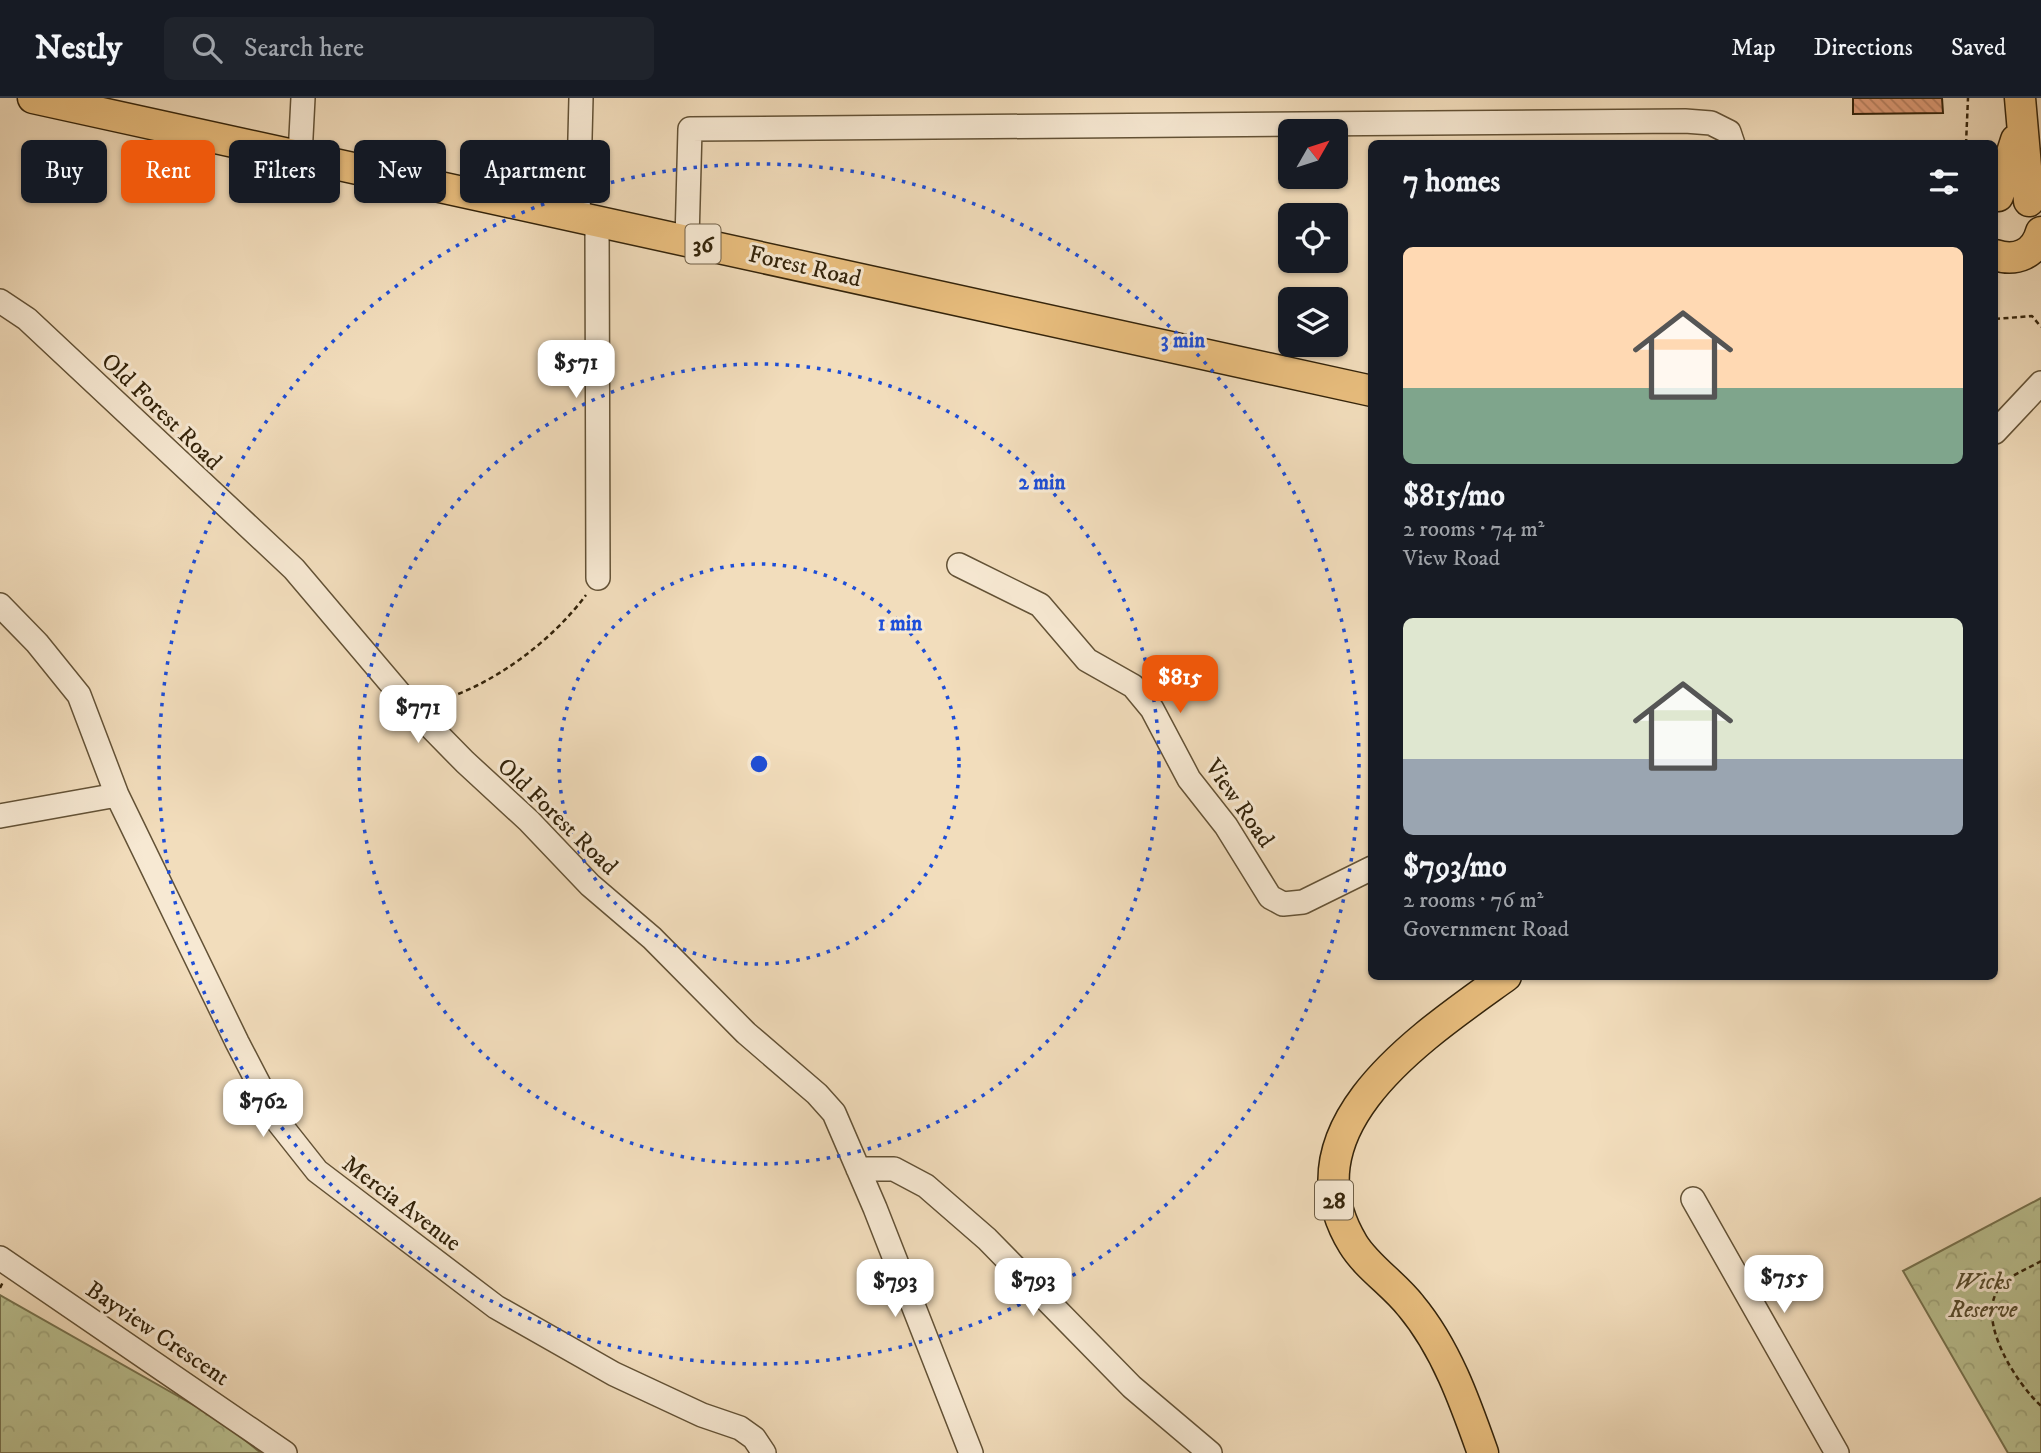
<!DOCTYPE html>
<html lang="en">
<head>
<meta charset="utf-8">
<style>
  body { margin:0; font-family:"IM FELL DW Pica",serif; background:#20242c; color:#f1f3f6; height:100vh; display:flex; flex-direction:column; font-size:26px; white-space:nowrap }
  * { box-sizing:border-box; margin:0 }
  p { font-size:23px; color:#9ea1a6 }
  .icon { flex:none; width:38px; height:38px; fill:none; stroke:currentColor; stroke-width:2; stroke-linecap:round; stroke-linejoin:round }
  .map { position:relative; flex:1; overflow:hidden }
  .details { position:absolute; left:1368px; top:42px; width:630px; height:840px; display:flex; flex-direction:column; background:#171b24; border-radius:10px; box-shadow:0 2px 5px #0004 }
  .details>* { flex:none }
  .top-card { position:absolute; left:21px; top:42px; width:665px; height:63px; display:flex; gap:14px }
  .needle { width:46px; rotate:51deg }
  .fabs { position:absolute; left:1278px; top:21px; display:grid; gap:14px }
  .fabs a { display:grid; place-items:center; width:70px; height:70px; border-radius:10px; background:#171b24; box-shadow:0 2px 5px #0004; font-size:35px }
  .price { position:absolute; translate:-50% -60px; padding:0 16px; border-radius:14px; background:#fff; color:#222; font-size:23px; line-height:46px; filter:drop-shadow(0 2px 4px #0008) }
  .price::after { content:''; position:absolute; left:50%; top:42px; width:21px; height:16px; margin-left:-10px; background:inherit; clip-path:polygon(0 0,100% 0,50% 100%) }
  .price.on { background:#ea580c; color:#fff }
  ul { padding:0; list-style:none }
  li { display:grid; align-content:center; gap:14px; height:371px; padding:0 35px }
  li span { display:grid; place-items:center; height:217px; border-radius:10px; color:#555 }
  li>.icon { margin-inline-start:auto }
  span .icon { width:126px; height:126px; fill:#fffc; stroke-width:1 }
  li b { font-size:30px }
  h2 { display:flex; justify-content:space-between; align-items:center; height:84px; padding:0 35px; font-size:30px }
  .pill { padding:0 24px; border-radius:10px; background:#171b24; box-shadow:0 2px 5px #0004; font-size:24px; line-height:63px }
  .pill.on { background:#ea580c; color:#fff }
  header { display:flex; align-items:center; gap:42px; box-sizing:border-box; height:98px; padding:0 35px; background:#171b24; border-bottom:2px solid #363941 }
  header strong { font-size:33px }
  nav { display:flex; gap:38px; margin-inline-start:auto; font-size:24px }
  .search { width:490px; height:63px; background:#20242c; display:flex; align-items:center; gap:18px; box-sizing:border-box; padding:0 24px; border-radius:10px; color:#9ea1a6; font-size:26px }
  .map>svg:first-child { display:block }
  .forest { fill:url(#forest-crowns); stroke:#76724e; stroke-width:2 }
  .building { fill:url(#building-back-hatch); stroke:#33230a; stroke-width:2 }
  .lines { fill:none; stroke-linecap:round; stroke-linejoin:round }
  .minor-casing { stroke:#635236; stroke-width:26 }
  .major-casing { stroke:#33230a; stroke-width:33 }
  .path { stroke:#33230a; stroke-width:2.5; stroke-dasharray:5 3.5; stroke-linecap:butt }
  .minor { stroke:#f7e9d3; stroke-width:23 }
  .major { stroke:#e9be7e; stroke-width:30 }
  .ring { fill:none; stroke:#1d4ed8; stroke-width:3.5; stroke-dasharray:3.5 7 }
  .labels { text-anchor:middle; stroke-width:6; stroke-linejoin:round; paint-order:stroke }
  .shield { fill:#f7e9d3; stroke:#6e5e46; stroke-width:2 }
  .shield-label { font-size:23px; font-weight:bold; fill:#33230a }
  .street-label { font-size:24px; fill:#33230a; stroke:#f7e9d3 }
  .park-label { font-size:24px; font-style:italic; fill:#554a2c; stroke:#f7e9d3 }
  .centre { fill:#1d4ed8; stroke:#f7e9d3; stroke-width:3.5 }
  .ring-label { font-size:21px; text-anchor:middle; font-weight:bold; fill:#1d4ed8; stroke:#f7e9d3; stroke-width:6; stroke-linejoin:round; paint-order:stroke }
</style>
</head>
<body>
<header>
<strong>Nestly</strong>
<div class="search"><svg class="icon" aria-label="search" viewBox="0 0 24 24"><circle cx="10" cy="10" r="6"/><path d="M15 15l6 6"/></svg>Search here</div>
<nav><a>Map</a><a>Directions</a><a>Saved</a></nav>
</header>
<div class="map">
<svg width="2041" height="1355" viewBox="0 0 2041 1355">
  <defs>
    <pattern id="forest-crowns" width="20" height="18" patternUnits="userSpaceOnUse" patternTransform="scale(1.75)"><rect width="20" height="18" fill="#bac191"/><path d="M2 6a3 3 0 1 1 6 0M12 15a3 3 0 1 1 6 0" fill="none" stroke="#a0a67c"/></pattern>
    <pattern id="building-back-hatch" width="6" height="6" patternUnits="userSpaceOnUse" patternTransform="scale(1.75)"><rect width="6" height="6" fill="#e09d79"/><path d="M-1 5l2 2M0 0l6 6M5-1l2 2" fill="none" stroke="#b68061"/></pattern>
  </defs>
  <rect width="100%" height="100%" fill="#f2ddbc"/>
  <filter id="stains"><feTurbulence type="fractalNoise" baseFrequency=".00286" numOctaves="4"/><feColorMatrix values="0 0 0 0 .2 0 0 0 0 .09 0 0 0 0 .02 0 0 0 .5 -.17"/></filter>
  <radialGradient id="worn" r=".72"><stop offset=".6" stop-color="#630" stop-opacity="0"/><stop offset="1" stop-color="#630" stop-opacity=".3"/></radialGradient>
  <!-- forest -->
  <path class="forest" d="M2041,1100V1355H2008L1903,1173Z
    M0,1197L220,1322L261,1355H0Z"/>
  <!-- building -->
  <path class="building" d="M1853,0H1942L1943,15L1853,16Z"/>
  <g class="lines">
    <defs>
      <path id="minor" d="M300,58L303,0
        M578,118L581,0
        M597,123L598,480
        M687,142L690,31L1685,23L1711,25L1729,34L1733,46
        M0,203L27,221L294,471L411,609L465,664L529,723L590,787L652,840L746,935L817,996L834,1015L875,1110L971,1355
        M1995,334L2041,285
        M959,467L1040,507L1087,562L1133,588L1152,611L1189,681L1226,728L1270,799L1283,806L1303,804L1372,770
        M0,507L37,545L79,597L117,697L237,944L279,1025L317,1073L496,1209L614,1276L702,1317L740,1330L754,1340L764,1355
        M0,718L117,697
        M858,1071H894L926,1088L987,1141L1132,1289L1210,1355
        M1693,1101L1837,1355
        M0,1160L285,1355"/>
      <path id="major" d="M33,0L1372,293
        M2020,0L2029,103
        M1998,98L2016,42
        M1995,157C2016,164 2035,156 2041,134
        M1483,1355C1465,1304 1446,1250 1411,1208C1394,1186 1367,1169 1353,1146C1282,1029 1423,938 1506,878"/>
    </defs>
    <!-- minor casing -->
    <use href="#minor" class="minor-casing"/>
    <!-- major casing -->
    <use href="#major" class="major-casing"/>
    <!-- path -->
    <path class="path" d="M1966,46L1968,0
      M1995,221L2032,218L2041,229
      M434,604C491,589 551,544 586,497
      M2041,1163C2028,1171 2009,1177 2000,1189C1974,1221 2017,1286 2041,1308
      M0,1190L3,1184"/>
    <!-- minor -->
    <use href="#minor" class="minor"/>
    <!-- major -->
    <use href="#major" class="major"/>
  </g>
  <!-- distance rings -->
  <g class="ring">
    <circle cx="759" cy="666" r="200"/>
    <circle cx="759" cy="666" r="400"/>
    <circle cx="759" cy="666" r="600"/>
  </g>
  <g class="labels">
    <!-- shield labels -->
    <g class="shield">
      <rect x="685.5" y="126.5" width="35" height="39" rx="5"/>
      <rect x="1315" y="1082.5" width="38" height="39" rx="5"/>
    </g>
    <g class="shield-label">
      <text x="703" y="154">36</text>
      <text x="1334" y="1110">28</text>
    </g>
    <!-- street labels -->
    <g class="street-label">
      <text transform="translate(805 168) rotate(13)" y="8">Forest Road</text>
      <text transform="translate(162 313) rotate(44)" y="8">Old Forest Road</text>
      <text transform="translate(1240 705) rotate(55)" y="8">View Road</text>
      <text transform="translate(558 718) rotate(44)" y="8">Old Forest Road</text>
      <text transform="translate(402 1105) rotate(37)" y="8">Mercia Avenue</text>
      <text transform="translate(158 1235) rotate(34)" y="8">Bayview Crescent</text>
    </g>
    <!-- park labels -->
    <g class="park-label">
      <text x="1983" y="1191">Wicks<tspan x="1983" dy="28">Reserve</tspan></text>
    </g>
  </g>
  <circle cx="759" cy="666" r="10" class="centre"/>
  <g class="ring-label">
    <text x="1183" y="249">3 min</text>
    <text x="1042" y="391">2 min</text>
    <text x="900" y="532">1 min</text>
  </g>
  <rect width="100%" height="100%" filter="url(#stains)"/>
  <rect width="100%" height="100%" fill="url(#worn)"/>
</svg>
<div class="fabs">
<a><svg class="needle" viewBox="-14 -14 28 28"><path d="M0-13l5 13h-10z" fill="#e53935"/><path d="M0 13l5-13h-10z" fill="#9ea1a6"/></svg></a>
<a><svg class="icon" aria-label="locate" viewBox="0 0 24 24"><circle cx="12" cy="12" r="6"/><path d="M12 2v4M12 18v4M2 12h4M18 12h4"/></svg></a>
<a><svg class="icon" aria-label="layers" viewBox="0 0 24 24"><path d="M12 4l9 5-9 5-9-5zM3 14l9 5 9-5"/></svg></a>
</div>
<b class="price" style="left:576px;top:302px">$571</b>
<b class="price on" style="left:1180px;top:617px">$815</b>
<b class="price" style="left:418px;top:647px">$771</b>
<b class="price" style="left:263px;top:1041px">$762</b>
<b class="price" style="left:1784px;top:1217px">$755</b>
<b class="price" style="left:1033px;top:1220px">$793</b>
<b class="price" style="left:895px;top:1221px">$793</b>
<div class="top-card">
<a class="pill">Buy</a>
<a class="pill on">Rent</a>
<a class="pill">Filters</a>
<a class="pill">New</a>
<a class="pill">Apartment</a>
</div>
<section class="details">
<h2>7 homes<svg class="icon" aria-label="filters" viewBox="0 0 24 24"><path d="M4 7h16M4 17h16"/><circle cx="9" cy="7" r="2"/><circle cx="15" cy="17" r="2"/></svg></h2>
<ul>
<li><span style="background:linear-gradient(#ffd9b3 65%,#7fa58c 0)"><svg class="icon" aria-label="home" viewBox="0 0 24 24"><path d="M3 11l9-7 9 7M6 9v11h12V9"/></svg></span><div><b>$815/mo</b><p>2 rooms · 74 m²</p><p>View Road</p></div></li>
<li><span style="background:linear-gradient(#dfe7d0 65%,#9aa5b1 0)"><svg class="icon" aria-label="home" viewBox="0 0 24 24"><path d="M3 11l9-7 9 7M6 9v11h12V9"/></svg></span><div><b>$793/mo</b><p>2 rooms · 76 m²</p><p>Government Road</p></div></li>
</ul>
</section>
</div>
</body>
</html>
